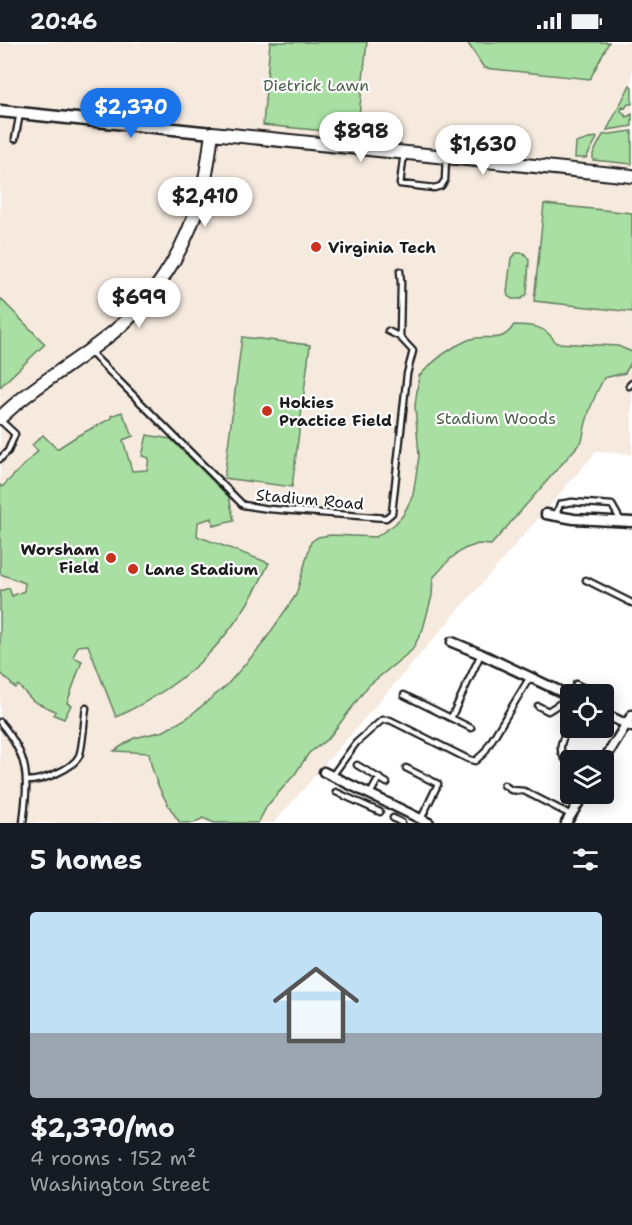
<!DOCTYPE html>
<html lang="en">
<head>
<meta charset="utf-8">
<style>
  body { margin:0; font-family:"Shantell Sans",sans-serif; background:#20242c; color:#f1f3f6; height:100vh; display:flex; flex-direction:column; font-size:22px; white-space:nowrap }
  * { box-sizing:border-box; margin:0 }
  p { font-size:20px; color:#9ea1a6 }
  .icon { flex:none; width:33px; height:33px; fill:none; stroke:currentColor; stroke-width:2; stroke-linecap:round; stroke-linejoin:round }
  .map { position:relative; height:781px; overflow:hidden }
  .side { display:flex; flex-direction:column; background:#171b24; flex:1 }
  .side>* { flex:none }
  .controls { position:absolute; left:560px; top:642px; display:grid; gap:12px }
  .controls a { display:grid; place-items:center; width:54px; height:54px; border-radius:6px; background:#171b24; box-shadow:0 3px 15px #0003; font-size:30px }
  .price { position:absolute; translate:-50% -51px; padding:0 14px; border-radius:21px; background:#fff; color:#222; font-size:20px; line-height:39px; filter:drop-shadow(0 2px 3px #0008) }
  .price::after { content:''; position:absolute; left:50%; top:36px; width:18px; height:14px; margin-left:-9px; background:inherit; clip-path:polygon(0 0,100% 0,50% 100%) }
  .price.selected { background:#1a73e8; color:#fff }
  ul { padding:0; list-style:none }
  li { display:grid; align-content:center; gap:12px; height:318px; padding:0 30px }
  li+li { border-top:2px solid #363941 }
  li span { display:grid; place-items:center; height:186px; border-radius:6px; color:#555 }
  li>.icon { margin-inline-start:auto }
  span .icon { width:108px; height:108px; fill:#fffc; stroke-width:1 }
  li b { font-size:26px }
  h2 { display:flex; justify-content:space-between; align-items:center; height:72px; padding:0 30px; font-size:26px }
  .status { display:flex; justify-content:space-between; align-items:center; height:42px; padding:0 30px; background:#171b24; direction:ltr }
  .status svg { height:16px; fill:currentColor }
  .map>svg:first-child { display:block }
  .built { fill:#f6eadf }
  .green { fill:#a9dfa2; stroke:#627e5f; stroke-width:1.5 }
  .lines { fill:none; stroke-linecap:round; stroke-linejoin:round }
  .service-casing { stroke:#1c1c1c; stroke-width:9 }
  .minor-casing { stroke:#1c1c1c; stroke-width:13 }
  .tertiary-casing { stroke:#1c1c1c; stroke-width:15 }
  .secondary-casing { stroke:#1c1c1c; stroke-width:16 }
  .service { stroke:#fff; stroke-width:4.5 }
  .minor { stroke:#fff; stroke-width:8 }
  .tertiary { stroke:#fff; stroke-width:10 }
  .secondary { stroke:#fff; stroke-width:12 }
  .poi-dot { fill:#c8321e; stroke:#fff; stroke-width:2 }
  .labels { text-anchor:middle; stroke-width:4.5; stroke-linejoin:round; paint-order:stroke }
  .park-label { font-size:16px; fill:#4d604b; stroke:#fff }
  .poi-label { font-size:16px; font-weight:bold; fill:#1c1c1c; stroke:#fff; text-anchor:start }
  .street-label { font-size:16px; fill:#1c1c1c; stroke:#fff }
</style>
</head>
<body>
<div class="status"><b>20:46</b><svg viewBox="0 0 49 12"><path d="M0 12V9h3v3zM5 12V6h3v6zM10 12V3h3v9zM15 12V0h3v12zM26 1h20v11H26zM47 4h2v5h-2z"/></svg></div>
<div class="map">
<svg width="632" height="781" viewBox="0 0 632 781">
  <rect width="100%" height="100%" fill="#fff"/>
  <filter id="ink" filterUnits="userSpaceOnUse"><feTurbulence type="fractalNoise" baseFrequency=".0167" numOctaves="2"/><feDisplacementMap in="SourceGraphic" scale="12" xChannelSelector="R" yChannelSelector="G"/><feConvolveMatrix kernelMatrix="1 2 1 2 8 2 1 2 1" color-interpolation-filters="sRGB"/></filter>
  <g filter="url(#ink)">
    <!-- built -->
    <path class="built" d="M0,0H632V412L596,410L274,781H0Z"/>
    <!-- green -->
    <path class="green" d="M270,0H367L357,92L263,83Z
      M467,0H609L590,37L484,26Z
      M630,43L632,45V62H628L625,66L622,65L621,69L627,75L632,72V84L607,88Z
      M632,89V122L593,118V112L603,93Z
      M595,95L597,96L586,116H575L576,101Z
      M544,162L632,171V270L534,259Z
      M516,211H524L529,218L527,252L521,257H512L508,254L507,250L511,216Z
      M0,256L45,302L0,345Z
      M514,283C533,283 546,284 556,301L618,304L632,310V319L625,331L604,336C592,357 586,375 582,399L491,503L478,502L464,507L450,517L433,536L432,554L423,587L412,608L368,644L329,696L309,711L295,732L267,764L258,781H214L203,776L194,781H180C165,760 152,736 149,711L114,709L134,696L164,689L187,676L226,644L261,604L296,553L311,500L318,495L331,493L376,495L395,482L403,473L413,453L419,414L415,363L419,334C433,319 449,306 468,298C487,290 500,305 514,283Z
      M242,295L310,303L292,445L224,436Z
      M122,370L133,394L123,398L132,429L147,428L149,416L142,414L147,393L171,397L229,455L234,479L213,484L212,476L198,480L197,494L269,521C235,595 190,641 116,675L88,603L78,604L73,615L82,619L67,661L71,663L64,677L54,673L55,669L33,659L18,643L15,646L0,630V549L9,546L12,554L24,549L25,541L0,532V443L2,445L38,409L32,403L43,393L57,407L77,394L112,376L111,374Z"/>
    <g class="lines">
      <defs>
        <path id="service" d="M15,97L20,71
          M404,111L400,142L434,146L441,144L445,138L446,116
          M400,229L401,241L400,295
          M91,311L243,463L269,467L386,476L392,471L407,332L413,309L400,295L388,289
          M629,344L632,341
          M0,378L15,392L8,409L0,417
          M555,475L560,462L572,460L612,463L621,479
          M586,538L632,561
          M572,652L576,642L597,652
          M404,653L471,686
          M538,664L548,669L570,655
          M451,676L481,612
          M0,680C31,717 28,737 23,781
          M570,682C562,698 554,708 570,722
          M357,723L387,741
          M406,726L438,742L421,777
          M332,734L356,701L382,678H390L468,717L475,719L484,711L530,635
          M27,739C41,739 72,728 79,714C83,706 84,676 86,666
          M504,743L511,748L524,749L571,773
          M336,750L380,770
          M370,752L379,736
          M393,776L402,781"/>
        <path id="minor" d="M546,472L574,477L632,480
          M452,600L481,612L570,654
          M603,671L632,685
          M603,720L632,673
          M324,730L429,781
          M566,781L584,752"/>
        <path id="tertiary" d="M0,69L212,91"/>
        <path id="secondary" d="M0,376C31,346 68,325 102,299C151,263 184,212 201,154C207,134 209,112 212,91L632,134"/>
      </defs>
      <!-- service casing -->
      <use href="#service" class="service-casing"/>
      <!-- minor casing -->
      <use href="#minor" class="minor-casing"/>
      <!-- tertiary casing -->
      <use href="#tertiary" class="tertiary-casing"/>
      <!-- secondary casing -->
      <use href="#secondary" class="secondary-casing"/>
      <!-- service -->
      <use href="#service" class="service"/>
      <!-- minor -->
      <use href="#minor" class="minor"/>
      <!-- tertiary -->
      <use href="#tertiary" class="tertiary"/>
      <!-- secondary -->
      <use href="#secondary" class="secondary"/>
    </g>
  </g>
  <!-- markers -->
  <g class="poi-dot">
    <circle cx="316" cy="205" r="6"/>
    <circle cx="267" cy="369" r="6"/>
    <circle cx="111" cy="516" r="6"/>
    <circle cx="133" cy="527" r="6"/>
  </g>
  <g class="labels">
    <!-- park labels -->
    <g class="park-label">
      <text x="316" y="49">Dietrick Lawn</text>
      <text x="496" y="382">Stadium Woods</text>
    </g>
    <!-- poi labels -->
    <g class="poi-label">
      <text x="328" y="211">Virginia Tech</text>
      <text x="279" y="366">Hokies<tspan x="279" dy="18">Practice Field</tspan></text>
      <text x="99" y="513" text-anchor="end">Worsham<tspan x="99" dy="18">Field</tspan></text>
      <text x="145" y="533">Lane Stadium</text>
    </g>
    <!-- street labels -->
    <g class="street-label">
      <text transform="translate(310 457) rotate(5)" y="6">Stadium Road</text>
    </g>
  </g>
</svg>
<div class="controls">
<a><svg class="icon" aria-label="locate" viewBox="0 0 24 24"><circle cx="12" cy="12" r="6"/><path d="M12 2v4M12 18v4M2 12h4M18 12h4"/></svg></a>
<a><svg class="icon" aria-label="layers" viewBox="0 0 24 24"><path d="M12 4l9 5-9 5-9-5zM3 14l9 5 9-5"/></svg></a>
</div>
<b class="price selected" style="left:131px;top:97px">$2,370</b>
<b class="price" style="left:361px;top:121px">$898</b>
<b class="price" style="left:483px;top:134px">$1,630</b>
<b class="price" style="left:205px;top:186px">$2,410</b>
<b class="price" style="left:139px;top:287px">$699</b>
</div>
<section class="side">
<h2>5 homes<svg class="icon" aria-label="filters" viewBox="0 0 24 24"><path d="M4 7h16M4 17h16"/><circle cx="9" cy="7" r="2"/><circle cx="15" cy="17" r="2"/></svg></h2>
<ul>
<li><span style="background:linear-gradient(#bfe0f5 65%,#9aa5b1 0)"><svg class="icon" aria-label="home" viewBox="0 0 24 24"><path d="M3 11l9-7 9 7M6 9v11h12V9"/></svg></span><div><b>$2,370/mo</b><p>4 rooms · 152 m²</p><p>Washington Street</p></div></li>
</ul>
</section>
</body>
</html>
